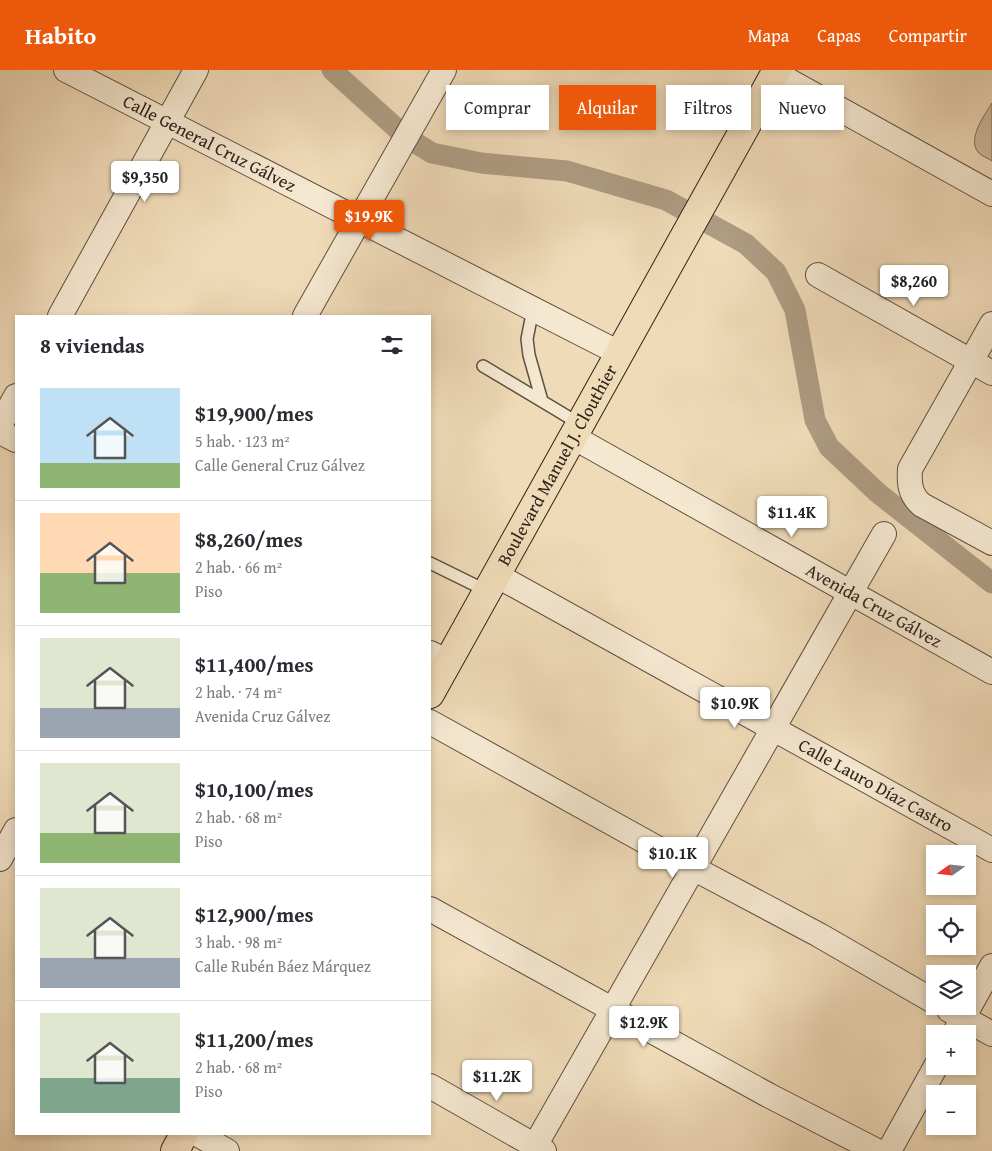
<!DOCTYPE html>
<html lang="es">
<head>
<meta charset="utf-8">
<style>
  body { margin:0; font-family:"Gentium Book Plus",serif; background:#f7f7f7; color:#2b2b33; height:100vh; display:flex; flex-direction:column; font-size:19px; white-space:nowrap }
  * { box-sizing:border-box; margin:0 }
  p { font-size:16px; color:#7c7c81 }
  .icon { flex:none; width:28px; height:28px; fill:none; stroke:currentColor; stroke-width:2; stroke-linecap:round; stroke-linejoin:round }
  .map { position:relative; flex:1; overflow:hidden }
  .drawer { position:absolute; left:15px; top:245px; width:416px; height:820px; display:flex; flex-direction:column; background:#fff; border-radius:0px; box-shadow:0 2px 8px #0003 }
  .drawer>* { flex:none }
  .guide { position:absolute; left:446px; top:15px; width:470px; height:45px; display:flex; gap:10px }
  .needle { width:32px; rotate:255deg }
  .fabs { position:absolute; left:926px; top:775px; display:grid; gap:10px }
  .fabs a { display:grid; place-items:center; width:50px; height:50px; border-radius:0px; background:#fff; box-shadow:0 2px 8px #0003; font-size:25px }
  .price { position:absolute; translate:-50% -42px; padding:0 11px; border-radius:5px; background:#fff; color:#222; font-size:16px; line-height:32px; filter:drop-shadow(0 1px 2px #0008) }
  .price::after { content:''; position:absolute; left:50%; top:30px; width:15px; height:11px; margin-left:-8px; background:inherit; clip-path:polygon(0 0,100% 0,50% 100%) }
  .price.active { background:#ea580c; color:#fff }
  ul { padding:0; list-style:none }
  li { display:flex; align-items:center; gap:15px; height:125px; padding:0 25px }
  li+li { border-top:1px solid #e1e1e2 }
  li span { display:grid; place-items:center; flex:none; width:140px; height:100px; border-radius:0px; color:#555 }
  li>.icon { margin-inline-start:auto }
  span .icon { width:60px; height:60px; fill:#fffc; stroke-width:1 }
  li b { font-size:21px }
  h2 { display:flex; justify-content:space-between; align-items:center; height:60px; padding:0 25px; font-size:21px }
  .pill { padding:0 18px; border-radius:0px; background:#fff; box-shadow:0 2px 8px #0003; font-size:18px; line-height:45px }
  .pill.active { background:#ea580c; color:#fff }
  header { display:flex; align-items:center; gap:30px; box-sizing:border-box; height:70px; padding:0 25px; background:#ea580c; color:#fff }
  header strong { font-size:24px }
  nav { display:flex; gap:28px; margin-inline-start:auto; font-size:18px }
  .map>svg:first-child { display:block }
  .green { fill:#cfbc9d; stroke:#7e6f5c }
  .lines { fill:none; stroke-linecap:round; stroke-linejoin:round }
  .canal { stroke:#ae9c83; stroke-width:21 }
  .service-casing { stroke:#5e5042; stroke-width:14 }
  .minor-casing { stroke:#5e5042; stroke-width:26 }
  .primary-casing { stroke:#2e221b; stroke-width:30 }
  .service { stroke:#f5e8d1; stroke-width:11 }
  .minor { stroke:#f5e8d1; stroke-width:24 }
  .primary { stroke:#f0dbb8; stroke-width:28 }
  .labels { text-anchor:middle; stroke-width:4; stroke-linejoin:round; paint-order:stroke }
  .street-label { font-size:18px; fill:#2e221b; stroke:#f5e8d1 }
</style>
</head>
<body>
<header>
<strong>Habito</strong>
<nav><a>Mapa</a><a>Capas</a><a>Compartir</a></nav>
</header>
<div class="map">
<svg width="992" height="1081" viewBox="0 0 992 1081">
  <rect width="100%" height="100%" fill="#f0dbb8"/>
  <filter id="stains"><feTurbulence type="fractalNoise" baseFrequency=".004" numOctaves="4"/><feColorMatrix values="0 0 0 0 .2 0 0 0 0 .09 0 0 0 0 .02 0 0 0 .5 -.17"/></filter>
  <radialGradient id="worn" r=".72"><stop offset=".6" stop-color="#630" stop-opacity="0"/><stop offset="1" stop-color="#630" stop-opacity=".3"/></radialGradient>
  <!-- green -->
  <path class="green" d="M992,33V91C988,88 981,86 978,82C967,68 985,45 992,33Z"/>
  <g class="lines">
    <!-- canal -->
    <path class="canal" d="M332,0L406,67L432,83L481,93L567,101L666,130L746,174L776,202L795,240L815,350L829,377L878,423L992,513"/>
    <defs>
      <path id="service" d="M533,239L527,269L529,285L542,331
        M483,296L580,354
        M430,493L487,521"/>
      <g id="minor">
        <path id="s1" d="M66,0L619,283"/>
        <path d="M775,3L992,124"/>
        <path d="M818,205L992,303"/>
        <path d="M60,246L196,0"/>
        <path d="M305,246L444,0"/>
        <path d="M992,254L910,399C909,414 910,425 922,435L992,473"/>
        <path d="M0,355L16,326"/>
        <path d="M0,362L16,370"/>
        <path id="s2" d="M573,367L992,602"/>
        <path id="s3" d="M496,505L992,780"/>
        <path d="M430,583L448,592"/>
        <path d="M430,652L693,798L819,865L935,932"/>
        <path d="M0,789L16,760"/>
        <path d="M430,839L768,1025L877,1081"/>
        <path d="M949,940L992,964"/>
        <path d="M954,964L992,896"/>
        <path d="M430,1016L544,1081"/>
        <path d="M197,1064L227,1081"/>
        <path d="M532,1081L884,464"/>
        <path d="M889,1081L936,996"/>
      </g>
      <g id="primary">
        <path id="s4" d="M430,624L777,0"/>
        <path d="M175,1081L184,1064"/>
      </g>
    </defs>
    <!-- service casing -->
    <use href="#service" class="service-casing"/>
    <!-- minor casing -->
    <use href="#minor" class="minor-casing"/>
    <!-- primary casing -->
    <use href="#primary" class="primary-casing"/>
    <!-- service -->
    <use href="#service" class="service"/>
    <!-- minor -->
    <use href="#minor" class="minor"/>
    <!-- primary -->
    <use href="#primary" class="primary"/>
  </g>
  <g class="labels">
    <!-- street labels -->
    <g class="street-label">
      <text dy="6" stroke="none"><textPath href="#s1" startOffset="161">Calle General Cruz Gálvez</textPath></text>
      <text dy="6" stroke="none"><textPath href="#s4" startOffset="262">Boulevard Manuel J. Clouthier</textPath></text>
      <text dy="6" stroke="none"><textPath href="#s2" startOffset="345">Avenida Cruz Gálvez</textPath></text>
      <text dy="6" stroke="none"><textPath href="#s3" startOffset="434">Calle Lauro Díaz Castro</textPath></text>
    </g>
  </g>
  <rect width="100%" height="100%" filter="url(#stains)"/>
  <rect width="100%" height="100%" fill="url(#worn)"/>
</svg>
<div class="fabs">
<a><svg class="needle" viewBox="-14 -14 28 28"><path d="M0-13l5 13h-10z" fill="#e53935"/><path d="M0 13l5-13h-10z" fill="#7c7c81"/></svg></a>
<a><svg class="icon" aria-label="locate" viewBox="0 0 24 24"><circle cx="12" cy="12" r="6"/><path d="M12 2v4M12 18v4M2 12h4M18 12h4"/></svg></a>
<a><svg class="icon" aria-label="layers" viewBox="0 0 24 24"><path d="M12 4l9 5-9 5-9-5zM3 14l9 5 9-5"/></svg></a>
<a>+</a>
<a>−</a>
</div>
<b class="price" style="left:145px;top:133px">$9,350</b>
<b class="price active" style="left:369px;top:172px">$19.9K</b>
<b class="price" style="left:914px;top:237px">$8,260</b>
<b class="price" style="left:792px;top:468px">$11.4K</b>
<b class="price" style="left:735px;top:659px">$10.9K</b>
<b class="price" style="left:673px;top:809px">$10.1K</b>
<b class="price" style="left:644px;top:978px">$12.9K</b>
<b class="price" style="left:497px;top:1032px">$11.2K</b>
<div class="guide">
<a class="pill">Comprar</a>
<a class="pill active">Alquilar</a>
<a class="pill">Filtros</a>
<a class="pill">Nuevo</a>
</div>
<section class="drawer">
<h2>8 viviendas<svg class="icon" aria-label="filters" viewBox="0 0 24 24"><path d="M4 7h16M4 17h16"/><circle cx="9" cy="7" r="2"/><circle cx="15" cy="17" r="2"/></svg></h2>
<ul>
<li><span style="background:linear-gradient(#bfe0f5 75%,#8fb573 0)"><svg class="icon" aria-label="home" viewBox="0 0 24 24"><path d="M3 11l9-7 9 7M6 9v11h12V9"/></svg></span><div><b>$19,900/mes</b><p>5 hab. · 123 m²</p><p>Calle General Cruz Gálvez</p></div></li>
<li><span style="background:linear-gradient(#ffd9b3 60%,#8fb573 0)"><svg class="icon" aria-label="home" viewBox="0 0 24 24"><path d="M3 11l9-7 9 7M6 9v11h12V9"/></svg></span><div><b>$8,260/mes</b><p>2 hab. · 66 m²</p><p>Piso</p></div></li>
<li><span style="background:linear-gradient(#dfe7d0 70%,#9aa5b1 0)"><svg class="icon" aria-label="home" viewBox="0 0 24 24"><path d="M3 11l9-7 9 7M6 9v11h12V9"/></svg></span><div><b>$11,400/mes</b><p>2 hab. · 74 m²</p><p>Avenida Cruz Gálvez</p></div></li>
<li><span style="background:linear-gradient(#dfe7d0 70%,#8fb573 0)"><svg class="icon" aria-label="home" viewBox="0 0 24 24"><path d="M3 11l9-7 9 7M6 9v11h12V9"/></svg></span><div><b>$10,100/mes</b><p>2 hab. · 68 m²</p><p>Piso</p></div></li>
<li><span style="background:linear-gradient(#dfe7d0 70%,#9aa5b1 0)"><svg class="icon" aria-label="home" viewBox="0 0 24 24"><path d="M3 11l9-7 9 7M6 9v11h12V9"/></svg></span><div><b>$12,900/mes</b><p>3 hab. · 98 m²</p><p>Calle Rubén Báez Márquez</p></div></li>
<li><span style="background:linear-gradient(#dfe7d0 65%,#7fa58c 0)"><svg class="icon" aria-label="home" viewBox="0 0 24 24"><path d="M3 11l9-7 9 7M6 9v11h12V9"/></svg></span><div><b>$11,200/mes</b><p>2 hab. · 68 m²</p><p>Piso</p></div></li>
</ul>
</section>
</div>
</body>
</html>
